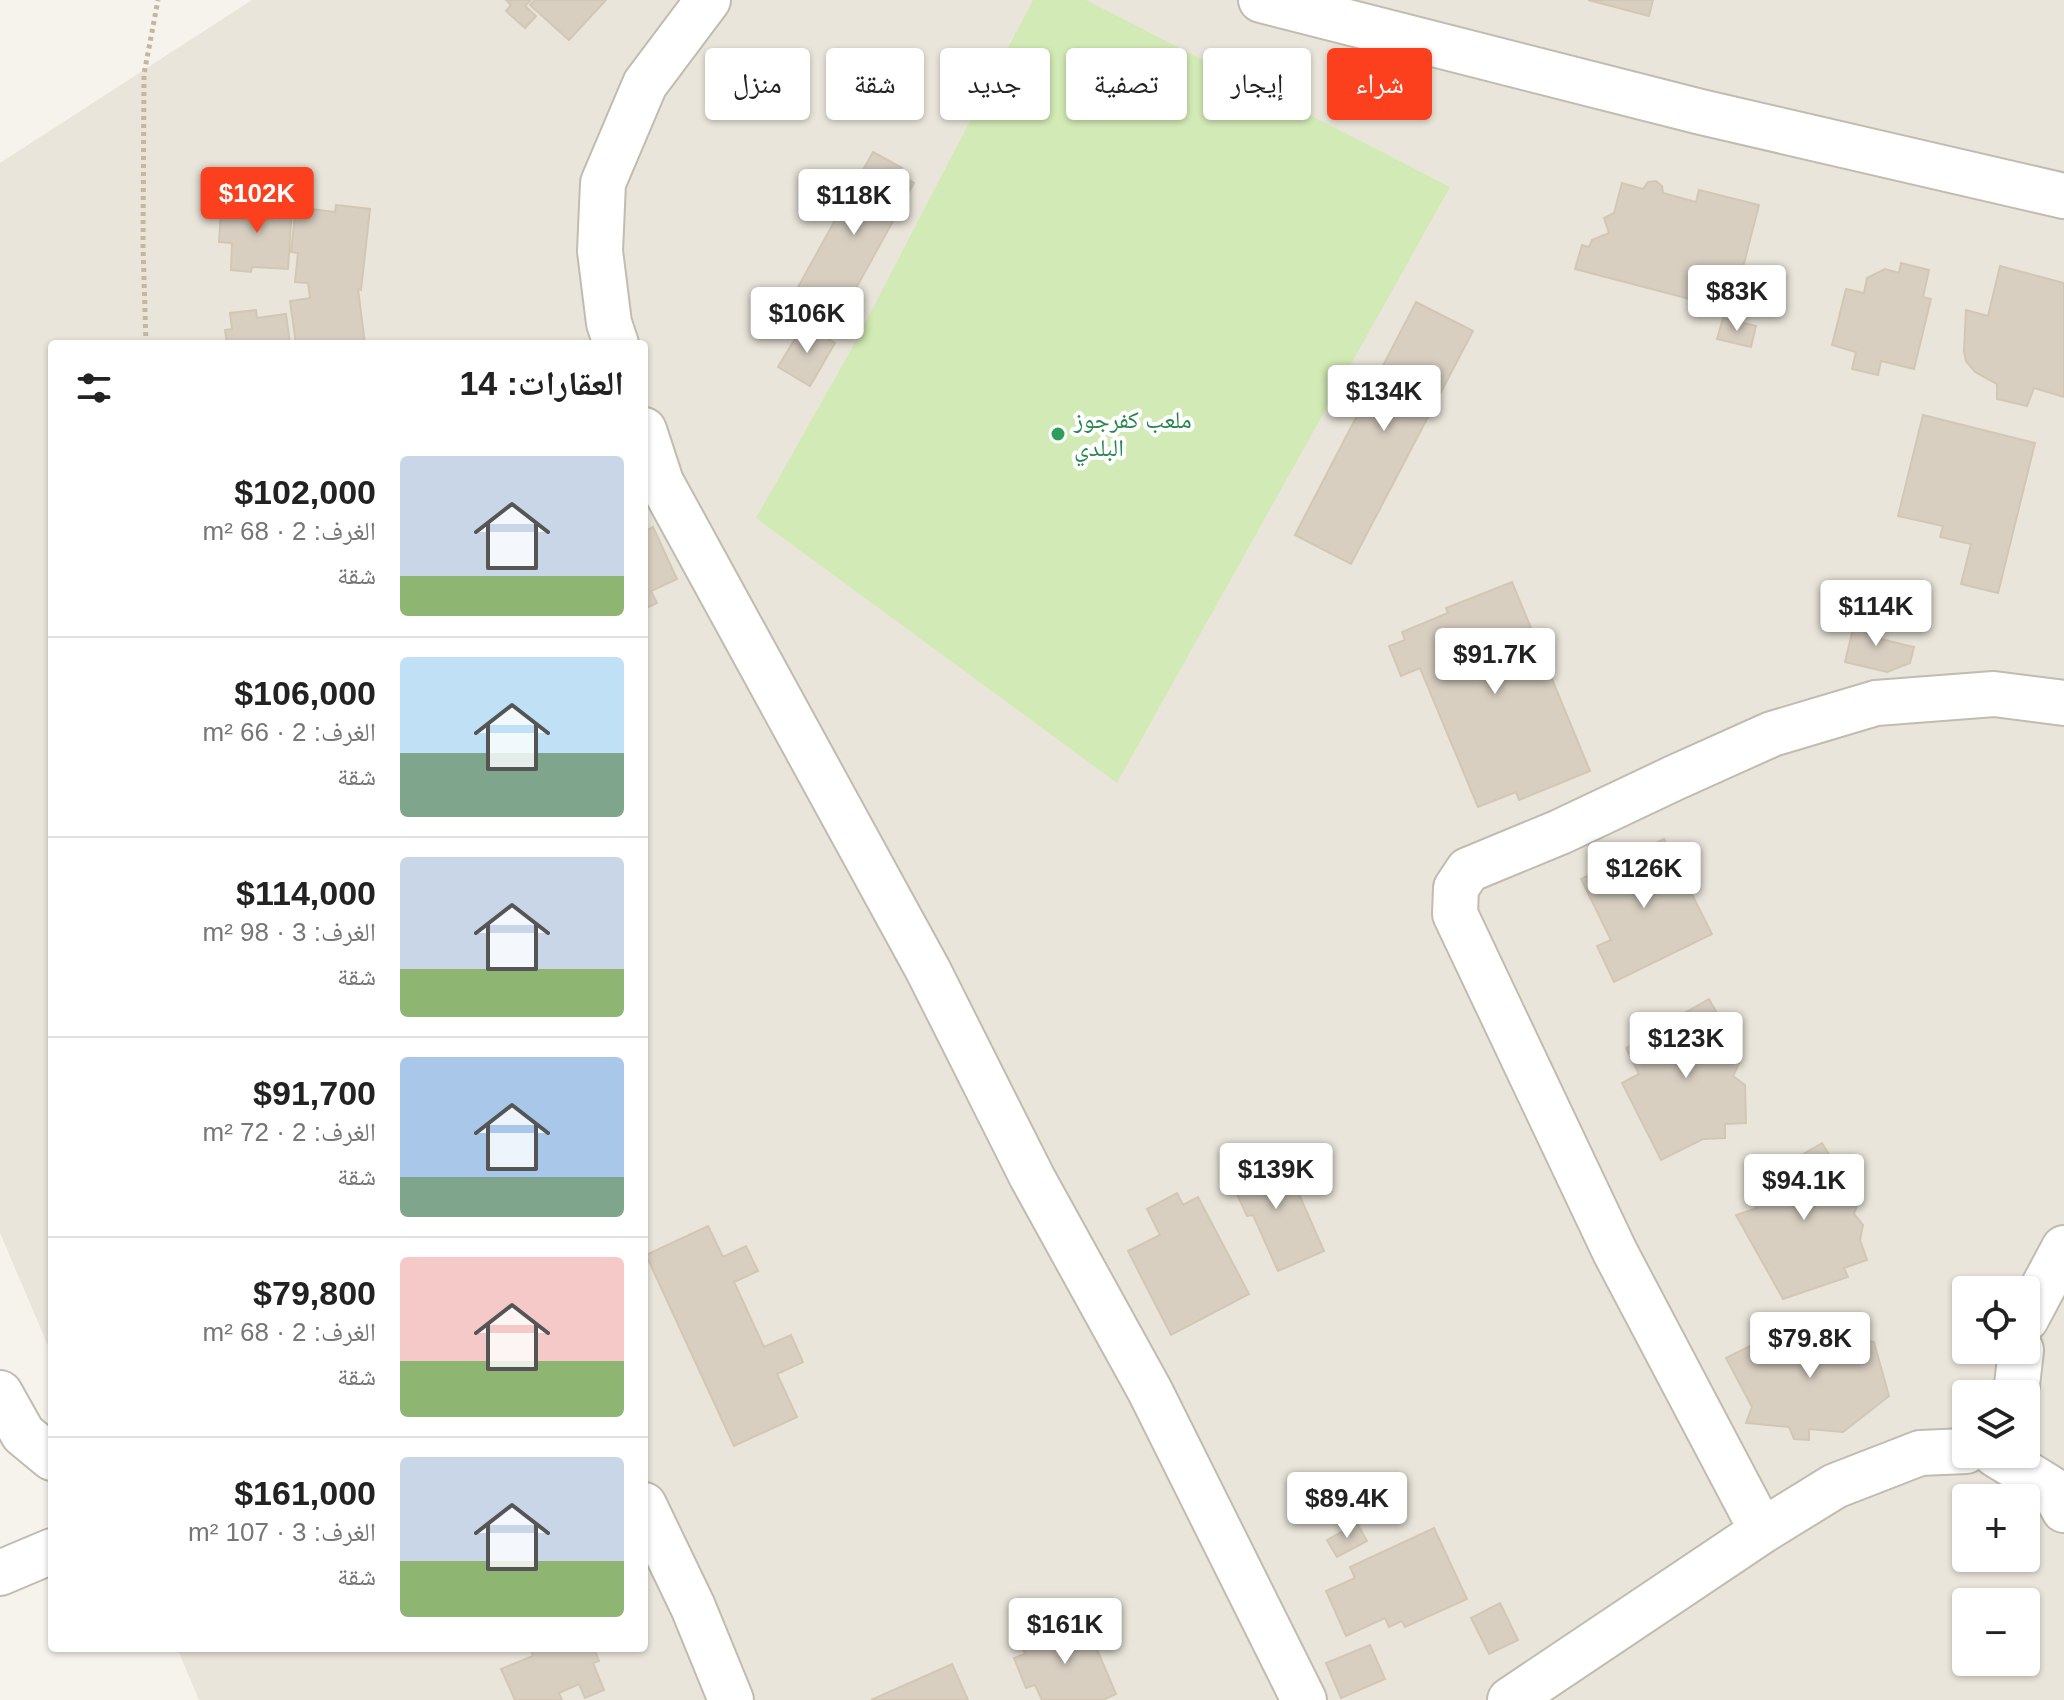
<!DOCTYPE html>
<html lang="ar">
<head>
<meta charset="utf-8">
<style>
  body { margin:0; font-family:Arial,"Noto Naskh Arabic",sans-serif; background:#f6f6f6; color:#222; direction:rtl; height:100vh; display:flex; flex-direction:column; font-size:30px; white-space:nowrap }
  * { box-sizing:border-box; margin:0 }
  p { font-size:26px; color:#767676 }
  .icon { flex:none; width:44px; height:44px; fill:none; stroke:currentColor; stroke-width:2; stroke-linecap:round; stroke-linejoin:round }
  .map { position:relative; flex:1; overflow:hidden; direction:ltr }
  .details { position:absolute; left:48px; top:340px; width:600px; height:1312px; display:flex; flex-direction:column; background:#fff; border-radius:8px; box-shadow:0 2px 6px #0004; direction:rtl }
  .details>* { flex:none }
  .top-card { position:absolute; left:672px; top:48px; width:760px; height:72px; direction:rtl; display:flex; gap:16px }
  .fabs { position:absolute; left:1952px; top:1276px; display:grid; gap:16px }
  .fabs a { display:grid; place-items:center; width:88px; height:88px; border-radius:8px; background:#fff; box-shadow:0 2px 6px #0004; font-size:40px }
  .price { position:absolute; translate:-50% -68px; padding:0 18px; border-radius:8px; background:#fff; color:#222; font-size:26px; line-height:52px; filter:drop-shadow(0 2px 4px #0008) }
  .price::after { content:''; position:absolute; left:50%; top:48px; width:24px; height:18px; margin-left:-12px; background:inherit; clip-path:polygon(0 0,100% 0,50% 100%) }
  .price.current { background:#fc3f1d; color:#fff }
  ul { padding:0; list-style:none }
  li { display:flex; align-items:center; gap:24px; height:200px; padding:0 24px }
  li+li { border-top:2px solid #e0e0e0 }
  li span { display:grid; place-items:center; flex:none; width:224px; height:160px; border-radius:8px; color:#555 }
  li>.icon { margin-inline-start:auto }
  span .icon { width:96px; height:96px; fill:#fffc; stroke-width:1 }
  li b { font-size:34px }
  h2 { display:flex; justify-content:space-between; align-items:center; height:96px; padding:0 24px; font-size:34px }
  .pill { padding:0 28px; border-radius:8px; background:#fff; box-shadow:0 2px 6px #0004; font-size:28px; line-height:72px }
  .pill.current { background:#fc3f1d; color:#fff }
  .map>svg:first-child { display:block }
  .residential { fill:#eae5da; fill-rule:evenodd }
  .green { fill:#d2eab5 }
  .building { fill:#d8cfc1; stroke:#d3c7b4; stroke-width:2 }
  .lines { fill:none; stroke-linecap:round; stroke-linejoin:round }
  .minor-casing { stroke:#c2bbae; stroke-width:48 }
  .path { stroke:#c4b79f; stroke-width:5; stroke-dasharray:4 4; stroke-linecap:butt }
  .minor { stroke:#fff; stroke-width:44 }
  .leisure-dot { fill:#2e9e5b; stroke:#fff; stroke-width:3 }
  .labels { text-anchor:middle; stroke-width:8; stroke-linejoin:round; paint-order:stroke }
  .leisure-label { font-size:24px; fill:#27864d; stroke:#fff; text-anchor:start }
</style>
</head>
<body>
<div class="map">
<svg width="2064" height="1700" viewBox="0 0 2064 1700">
  <rect width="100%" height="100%" fill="#f6f3ec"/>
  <!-- residential -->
  <path class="residential" d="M252,0H2064V1700H199L177,1648H644V344H52V1355L0,1233V163ZM1966,1290H2026V1350H1966ZM1966,1394H2026V1454H1966ZM1966,1498H2026V1558H1966ZM1966,1602H2026V1662H1966Z"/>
  <!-- green -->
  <path class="green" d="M1033,0H1086L1450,187L1117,783L756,518L851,350Z"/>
  <!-- building -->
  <path class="building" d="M506,0H531L525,6L536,16L525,28L506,11L511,5Z
    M535,0H606L569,40L530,5Z
    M1588,0H1653L1649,16Z
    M873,152L902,168L899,175L914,183L838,321L793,296Z
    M1656,181L1662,186L1663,193L1696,202L1699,190L1759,205L1732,310L1575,269L1582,245L1589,247L1592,240L1609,233L1604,218L1614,213L1622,183L1643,189L1648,182Z
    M224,202L292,206L288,269L252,267L251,272L231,270L232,243L219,242L221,210H223Z
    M336,205L370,209L361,290L358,289L365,344H296L290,301L310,298L308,283L295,282L298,253L291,252L296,207L335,212Z
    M1901,263L1929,270L1923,297L1931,299L1914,369L1881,361L1878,375L1852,369L1856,352L1832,345L1846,289L1864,293L1867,278L1885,269L1899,273Z
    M2000,266L2064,283V397L2034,388L2027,406L1997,399V384L1975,372L1966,361L1964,351L1966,310L1988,316Z
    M1416,302L1473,331L1351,564L1295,535Z
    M256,310L257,318L286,314L290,344H221L227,343L225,330L232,329L230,313Z
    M1723,318L1756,326L1751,347L1717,339Z
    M804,324L835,343L810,386L778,367Z
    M1923,415L2035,443L1998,593L1961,584L1971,544L1940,537L1943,526L1898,516Z
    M653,527L677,579L651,591L657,603L644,609V532Z
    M1512,582L1590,771L1519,800L1516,792L1478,807L1420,668L1401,676L1389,646L1405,640L1402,632L1448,613L1446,608Z
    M1856,616L1885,624L1881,639L1914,647L1910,663L1887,672L1845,662Z
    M1664,839L1712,934L1614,982L1597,946L1611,940L1581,879Z
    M1709,999L1742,1057L1733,1076L1745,1085L1746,1123L1725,1124V1138L1703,1139L1661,1160L1622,1083L1639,1074L1626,1048L1636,1043L1640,1022L1651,1014L1667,1023Z
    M1822,1143L1842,1176L1854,1182L1860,1196L1854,1214L1863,1225L1860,1240L1867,1260L1844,1268L1848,1277L1783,1299L1736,1215L1757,1208L1747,1189L1761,1185L1755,1163L1767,1155L1776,1170Z
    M1259,1151L1264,1162H1274L1281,1180L1291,1176L1324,1251L1278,1271L1253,1215L1247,1216L1230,1179L1236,1176L1231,1165Z
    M1177,1193L1183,1205L1198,1197L1249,1294L1171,1335L1128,1251L1160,1235L1147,1209Z
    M708,1226L723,1257L746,1246L758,1271L734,1282L764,1347L791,1335L803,1362L777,1374L797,1417L734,1446L646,1255Z
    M1810,1320L1818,1336L1838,1328L1847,1336L1874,1342L1889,1396L1843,1432L1809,1429V1440L1794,1439L1789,1427L1746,1423L1752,1407L1726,1358L1788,1327Z
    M1357,1523L1367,1541L1337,1557L1327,1540Z
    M1434,1528L1467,1599L1405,1627L1402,1621L1389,1627L1385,1618L1346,1636L1326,1591L1355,1578L1350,1567Z
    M1500,1603L1518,1640L1489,1654L1471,1618Z
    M1062,1620L1068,1634L1087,1626L1116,1694L1103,1700H1042L1035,1685L1026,1688L1014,1658L1025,1654L1022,1647L1039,1640L1036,1631Z
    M1370,1645L1385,1679L1341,1698L1326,1663Z
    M530,1648H594L599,1661L593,1663L604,1690L585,1698L579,1684L559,1693L562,1700H515L501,1669L533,1656Z
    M952,1664L968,1700H871Z"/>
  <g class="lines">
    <defs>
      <path id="minor" d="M1261,0L1701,112L2064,196
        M616,344L609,323L600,251L603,183L645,84L708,0
        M644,430L661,482L928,970L1032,1177L1150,1391L1304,1700
        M2026,1319L2064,1248
        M0,1393L23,1434L52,1458
        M2014,1394L2017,1385L2021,1350
        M1995,1454L2053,1490L2064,1510
        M644,1505L693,1607L731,1700
        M1762,1531L1615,1252L1455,914L1456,888L1468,870L1560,832L1674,778L1772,734L1876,703L1994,694L2064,703
        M0,1573L52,1551
        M1510,1700L1762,1531L1835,1486L1920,1453L1966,1451"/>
    </defs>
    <!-- minor casing -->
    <use href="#minor" class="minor-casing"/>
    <!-- path -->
    <path class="path" d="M146,344L143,245L144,74L158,0"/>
    <!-- minor -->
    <use href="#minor" class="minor"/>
  </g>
  <!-- markers -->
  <circle class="leisure-dot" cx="1058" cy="434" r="8"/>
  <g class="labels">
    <!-- leisure labels -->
    <g class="leisure-label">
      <text x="1074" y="428">ملعب كفرجوز<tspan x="1074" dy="28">البلدي</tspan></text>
    </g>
  </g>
</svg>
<div class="fabs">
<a><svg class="icon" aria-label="locate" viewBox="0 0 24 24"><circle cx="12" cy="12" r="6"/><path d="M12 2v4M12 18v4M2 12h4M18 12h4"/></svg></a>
<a><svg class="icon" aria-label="layers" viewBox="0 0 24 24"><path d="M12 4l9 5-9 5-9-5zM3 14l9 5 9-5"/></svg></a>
<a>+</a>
<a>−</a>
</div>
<b class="price current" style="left:257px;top:235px">$102K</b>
<b class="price" style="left:854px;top:237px">$118K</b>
<b class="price" style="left:1737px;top:333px">$83K</b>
<b class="price" style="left:807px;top:355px">$106K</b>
<b class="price" style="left:1384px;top:433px">$134K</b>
<b class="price" style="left:1876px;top:648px">$114K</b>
<b class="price" style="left:1495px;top:696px">$91.7K</b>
<b class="price" style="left:1644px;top:910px">$126K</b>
<b class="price" style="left:1686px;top:1080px">$123K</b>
<b class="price" style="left:1276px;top:1211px">$139K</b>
<b class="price" style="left:1804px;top:1222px">$94.1K</b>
<b class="price" style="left:1810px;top:1380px">$79.8K</b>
<b class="price" style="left:1347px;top:1540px">$89.4K</b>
<b class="price" style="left:1065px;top:1666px">$161K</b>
<div class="top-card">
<a class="pill current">شراء</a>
<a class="pill">إيجار</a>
<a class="pill">تصفية</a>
<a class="pill">جديد</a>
<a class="pill">شقة</a>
<a class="pill">منزل</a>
</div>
<section class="details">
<h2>العقارات: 14<svg class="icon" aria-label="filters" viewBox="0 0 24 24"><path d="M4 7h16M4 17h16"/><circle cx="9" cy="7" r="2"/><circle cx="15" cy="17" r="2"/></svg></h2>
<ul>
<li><span style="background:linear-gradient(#c9d6e8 75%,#8fb573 0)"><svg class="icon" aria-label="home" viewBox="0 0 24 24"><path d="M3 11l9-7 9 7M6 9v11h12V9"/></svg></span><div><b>$102,000</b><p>الغرف: 2 · 68 m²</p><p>شقة</p></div></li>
<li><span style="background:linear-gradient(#bfe0f5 60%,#7fa58c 0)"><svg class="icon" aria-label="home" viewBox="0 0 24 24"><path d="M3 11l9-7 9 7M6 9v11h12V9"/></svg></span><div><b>$106,000</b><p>الغرف: 2 · 66 m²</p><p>شقة</p></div></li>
<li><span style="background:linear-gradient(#c9d6e8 70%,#8fb573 0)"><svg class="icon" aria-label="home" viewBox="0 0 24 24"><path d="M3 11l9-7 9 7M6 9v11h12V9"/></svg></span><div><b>$114,000</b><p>الغرف: 3 · 98 m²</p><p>شقة</p></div></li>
<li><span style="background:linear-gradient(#a9c7e8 75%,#7fa58c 0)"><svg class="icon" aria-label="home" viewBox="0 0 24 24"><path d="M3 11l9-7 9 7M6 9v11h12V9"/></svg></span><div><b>$91,700</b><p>الغرف: 2 · 72 m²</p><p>شقة</p></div></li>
<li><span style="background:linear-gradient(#f6c9c9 65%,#8fb573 0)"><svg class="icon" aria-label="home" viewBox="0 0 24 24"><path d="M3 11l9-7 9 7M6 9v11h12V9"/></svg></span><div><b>$79,800</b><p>الغرف: 2 · 68 m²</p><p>شقة</p></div></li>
<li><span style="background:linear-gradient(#c9d6e8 65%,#8fb573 0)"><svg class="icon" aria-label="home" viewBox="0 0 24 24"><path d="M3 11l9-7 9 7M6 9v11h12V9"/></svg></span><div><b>$161,000</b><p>الغرف: 3 · 107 m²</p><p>شقة</p></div></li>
</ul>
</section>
</div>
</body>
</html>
